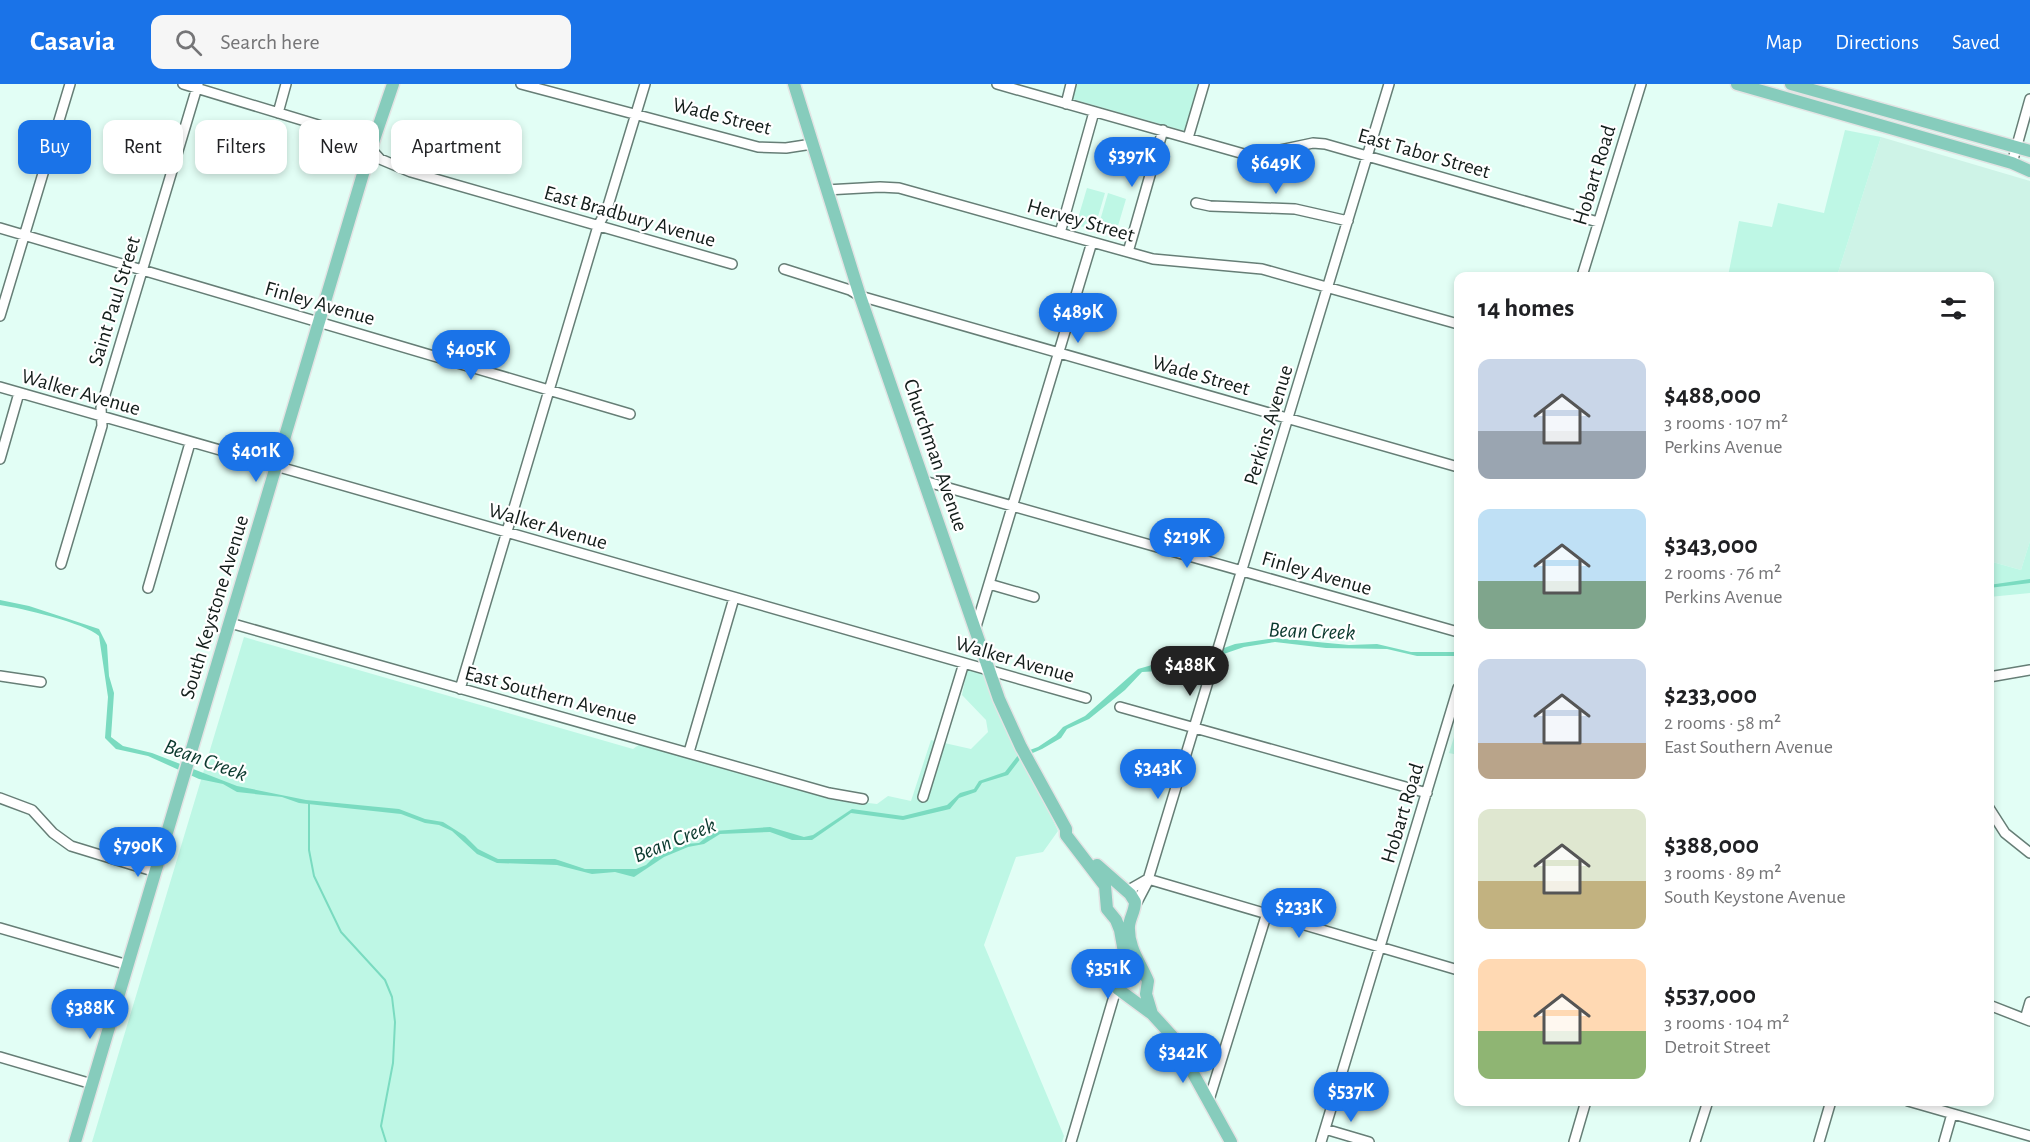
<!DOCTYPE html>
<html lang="en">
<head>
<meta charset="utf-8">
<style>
  body { margin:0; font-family:"Alegreya Sans",sans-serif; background:#f6f6f6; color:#202124; height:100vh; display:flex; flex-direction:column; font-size:22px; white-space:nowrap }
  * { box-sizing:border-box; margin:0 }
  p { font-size:20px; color:#757577 }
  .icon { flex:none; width:33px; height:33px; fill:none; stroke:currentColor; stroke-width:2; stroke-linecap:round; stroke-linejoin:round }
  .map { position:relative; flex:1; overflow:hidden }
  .panel { position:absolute; left:1454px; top:188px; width:540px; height:834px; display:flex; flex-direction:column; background:#fff; border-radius:12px; box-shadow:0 3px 9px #0003 }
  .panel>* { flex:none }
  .banner { position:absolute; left:18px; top:36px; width:570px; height:54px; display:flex; gap:12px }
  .price { position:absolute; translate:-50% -51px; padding:0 14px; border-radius:21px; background:#1a73e8; color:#fff; font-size:20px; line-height:39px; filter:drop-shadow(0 2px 3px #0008) }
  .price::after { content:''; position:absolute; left:50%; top:36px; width:18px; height:14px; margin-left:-9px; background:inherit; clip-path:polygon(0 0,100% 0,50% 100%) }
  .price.selected { background:#222; color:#fff }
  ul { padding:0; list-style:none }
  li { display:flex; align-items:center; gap:18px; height:150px; padding:0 24px }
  li span { display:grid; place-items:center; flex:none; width:168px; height:120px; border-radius:12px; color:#555 }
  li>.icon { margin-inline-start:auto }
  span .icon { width:72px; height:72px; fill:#fffc; stroke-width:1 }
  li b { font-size:26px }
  h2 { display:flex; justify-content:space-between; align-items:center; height:72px; padding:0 24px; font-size:26px }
  .tag { padding:0 21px; border-radius:12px; background:#fff; box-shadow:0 3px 9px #0003; font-size:21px; line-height:54px }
  .tag.selected { background:#1a73e8; color:#fff }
  header { display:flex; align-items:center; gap:36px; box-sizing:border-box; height:84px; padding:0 30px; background:#1a73e8; color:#fff }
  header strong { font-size:28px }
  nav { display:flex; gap:33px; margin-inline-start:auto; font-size:21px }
  .search { width:420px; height:54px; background:#f6f6f6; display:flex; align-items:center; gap:15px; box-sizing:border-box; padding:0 21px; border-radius:12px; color:#757577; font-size:22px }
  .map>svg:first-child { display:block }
  .built { fill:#cef3e7 }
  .green { fill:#bef7e5 }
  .water { fill:#7adbc0 }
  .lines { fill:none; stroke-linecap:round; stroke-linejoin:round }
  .stream { stroke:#7adbc0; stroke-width:2 }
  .minor-casing { stroke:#667e76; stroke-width:12 }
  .major-casing { stroke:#e3e4e4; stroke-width:15 }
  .minor { stroke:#fff; stroke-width:9 }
  .major { stroke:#86ccbc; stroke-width:12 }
  .labels { text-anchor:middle; stroke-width:4.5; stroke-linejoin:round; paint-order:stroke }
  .street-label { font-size:21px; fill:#131d1a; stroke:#fff }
  .water-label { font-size:22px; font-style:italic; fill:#0c3a2f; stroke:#fff }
</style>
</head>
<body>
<header>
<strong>Casavia</strong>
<div class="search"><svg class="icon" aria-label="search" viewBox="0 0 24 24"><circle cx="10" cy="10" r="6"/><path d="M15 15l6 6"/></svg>Search here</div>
<nav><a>Map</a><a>Directions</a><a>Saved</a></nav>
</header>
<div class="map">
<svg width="2030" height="1058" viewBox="0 0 2030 1058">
  <rect width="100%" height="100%" fill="#e2fef5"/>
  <!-- built -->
  <path class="built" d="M1881,53L2030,97V457L2021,486L1989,477V192H1837Z"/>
  <!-- green -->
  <path class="green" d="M1077,0H1198L1185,47L1072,15Z
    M1845,46L1881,53L1837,192H1728L1739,137L1772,143L1778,119L1824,129Z
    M1087,104L1105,109L1094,146L1076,141Z
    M1108,109L1126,115L1115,152L1097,147Z
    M2030,457V509L1989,513V477L2021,486Z
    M244,553L633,665L640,660L826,711L825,714L877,720L888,712L911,717L931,656L971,665L988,648L986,636L962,611L967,585L985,590L1058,747L1043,768L1016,773L984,861L1064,1052L1062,1058H92Z
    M1458,640V671L1449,669Z"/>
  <!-- water -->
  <path class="water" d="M2030,495V499L1989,504V501Z
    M0,516L29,522L99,545L107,561L109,592L114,609L111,653L123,662L152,669L237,702L306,716L399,725L425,735L443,738L465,752L478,765L498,775H555L585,785H636L646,781L657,770L684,760L699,759L714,747L770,743L804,753L813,751L852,725L903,732L947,721L960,709L974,705L979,697L1005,688L1019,670L1038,663L1056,651L1063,643L1085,632L1138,585L1152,581L1175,582L1235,560L1275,554L1349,561L1377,560L1411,568H1458V572H1417L1387,565L1326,564L1275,558L1244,563L1177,586L1142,588L1125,606L1089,635L1067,645L1061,654L1042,665L1021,674L1008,691L982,699L976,708L959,714L950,725L903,736L851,729L812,756H792L770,748L720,750L704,760L688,763L664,773L634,793L615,788L592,790L557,781L497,779L477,770L452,747L439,741L425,739L401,730L299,719L282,713L237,708L223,700L199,695L148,672L116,665L105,654L108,613L99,552C85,539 21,524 0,521Z"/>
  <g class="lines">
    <!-- stream -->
    <path class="stream" d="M309,718V766L314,792L341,848L385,896L392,913L395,938L393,979L381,1042L386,1058"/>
    <defs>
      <path id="minor" d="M183,0L361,54L380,75L411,88L732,180
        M521,0L758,63L786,64L812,60
        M997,0L1251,72L1313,59L1325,60L1598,138
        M1066,20L1071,0
        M278,29L286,0
        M1188,54L1204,0
        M2012,79L2030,15
        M826,106L880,103L899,104L1153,175L1262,185L1458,240
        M1196,119L1210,122L1295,125L1348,137
        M0,144L630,330
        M1060,149L1094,28
        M1128,168L1163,46
        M784,185L850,206L860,212L1458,383
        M1582,192L1641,0
        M0,232L70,0
        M0,303L1086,614
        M0,375L19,309
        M924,397L1458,548
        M61,480L102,342L101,324L198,0
        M989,500L1034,513
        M148,504L190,359
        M230,539L829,709L863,715
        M975,546L1092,158
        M0,592L41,598
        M1989,593L2030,586
        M460,605L598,142L607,125L645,0
        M1120,623L1427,709
        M689,668L734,514
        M923,713L964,579
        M0,714L32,726L53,749L71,762L156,788
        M1989,724L2005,749L2030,769
        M1148,795L1458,886
        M1127,807L1148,795
        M1135,822L1147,799L1389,0
        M0,844L128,881
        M1989,921L2030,937
        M2025,935L2030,918
        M0,973L92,1000
        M1209,1016L1266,832
        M1908,1017L2030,1052
        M1325,1045L1369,1058
        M1071,1058L1117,902
        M1321,1058L1458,604
        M1574,1058L1586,1017
        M1695,1058L1708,1017
        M1819,1058L1831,1017
        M1944,1058L1952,1030"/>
      <path id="major" d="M794,0L860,212L999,615L1021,663L1066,745V751L1105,802L1107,825L1116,836L1120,846L1125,874L1118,905L1152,930L1173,953L1231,1058
        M1737,0L2012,79L2030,87
        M1791,0L2030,67
        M1097,781L1130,810L1135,818C1135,827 1130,833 1129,842C1128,864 1140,878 1148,897L1146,910L1152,930
        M75,1058L368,73L393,0"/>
    </defs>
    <!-- minor casing -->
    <use href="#minor" class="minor-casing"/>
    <!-- major casing -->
    <use href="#major" class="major-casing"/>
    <!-- minor -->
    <use href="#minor" class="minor"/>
    <!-- major -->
    <use href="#major" class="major"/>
  </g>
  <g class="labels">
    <!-- street labels -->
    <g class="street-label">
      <text transform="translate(722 32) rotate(14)" y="7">Wade Street</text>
      <text transform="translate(1424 69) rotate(16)" y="7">East Tabor Street</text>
      <text transform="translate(1594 91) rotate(-73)" y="7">Hobart Road</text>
      <text transform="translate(630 132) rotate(16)" y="7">East Bradbury Avenue</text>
      <text transform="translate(1081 136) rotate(16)" y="7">Hervey Street</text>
      <text transform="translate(114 217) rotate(-73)" y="7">Saint Paul Street</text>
      <text transform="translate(320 219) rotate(16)" y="7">Finley Avenue</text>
      <text transform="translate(1201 291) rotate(16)" y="7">Wade Street</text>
      <text transform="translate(81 308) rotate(16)" y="7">Walker Avenue</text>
      <text transform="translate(1268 341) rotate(-73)" y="7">Perkins Avenue</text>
      <text transform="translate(936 371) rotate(71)" y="7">Churchman Avenue</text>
      <text transform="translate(548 442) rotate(16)" y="7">Walker Avenue</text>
      <text transform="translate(1317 489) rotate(16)" y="7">Finley Avenue</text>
      <text transform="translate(214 523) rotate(-73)" y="7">South Keystone Avenue</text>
      <text transform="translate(1015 575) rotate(16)" y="7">Walker Avenue</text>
      <text transform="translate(551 611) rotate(15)" y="7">East Southern Avenue</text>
      <text transform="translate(1402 729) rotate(-73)" y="7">Hobart Road</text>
    </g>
    <!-- water labels -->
    <g class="water-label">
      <text transform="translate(1312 546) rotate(2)" y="8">Bean Creek</text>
      <text transform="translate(206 675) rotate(20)" y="8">Bean Creek</text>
      <text transform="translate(674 755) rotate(-22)" y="8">Bean Creek</text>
    </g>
  </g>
</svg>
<b class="price" style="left:1132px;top:104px">$397K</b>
<b class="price" style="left:1276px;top:111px">$649K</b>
<b class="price" style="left:1078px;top:260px">$489K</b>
<b class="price" style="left:471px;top:297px">$405K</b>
<b class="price" style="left:256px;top:399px">$401K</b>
<b class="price" style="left:1187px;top:485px">$219K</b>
<b class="price selected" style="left:1190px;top:613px">$488K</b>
<b class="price" style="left:1158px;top:716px">$343K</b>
<b class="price" style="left:138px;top:794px">$790K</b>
<b class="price" style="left:1299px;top:855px">$233K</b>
<b class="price" style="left:1108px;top:916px">$351K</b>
<b class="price" style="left:90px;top:956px">$388K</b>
<b class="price" style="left:1183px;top:1000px">$342K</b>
<b class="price" style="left:1351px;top:1039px">$537K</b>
<div class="banner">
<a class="tag selected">Buy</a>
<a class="tag">Rent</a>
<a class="tag">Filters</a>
<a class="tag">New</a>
<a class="tag">Apartment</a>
</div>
<section class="panel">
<h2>14 homes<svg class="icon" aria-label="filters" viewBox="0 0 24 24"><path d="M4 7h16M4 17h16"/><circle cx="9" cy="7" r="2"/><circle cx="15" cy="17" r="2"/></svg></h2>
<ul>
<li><span style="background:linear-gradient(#c9d6e8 60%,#9aa5b1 0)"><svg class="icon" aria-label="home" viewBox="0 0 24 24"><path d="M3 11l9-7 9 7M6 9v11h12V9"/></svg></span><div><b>$488,000</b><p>3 rooms · 107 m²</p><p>Perkins Avenue</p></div></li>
<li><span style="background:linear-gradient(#bfe0f5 60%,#7fa58c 0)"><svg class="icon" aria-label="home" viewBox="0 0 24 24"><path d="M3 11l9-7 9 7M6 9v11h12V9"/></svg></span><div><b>$343,000</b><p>2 rooms · 76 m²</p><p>Perkins Avenue</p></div></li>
<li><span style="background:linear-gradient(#c9d6e8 70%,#b9a48a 0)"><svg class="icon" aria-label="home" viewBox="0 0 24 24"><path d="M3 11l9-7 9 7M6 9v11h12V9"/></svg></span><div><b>$233,000</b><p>2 rooms · 58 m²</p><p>East Southern Avenue</p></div></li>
<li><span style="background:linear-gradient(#dfe7d0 60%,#c2b280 0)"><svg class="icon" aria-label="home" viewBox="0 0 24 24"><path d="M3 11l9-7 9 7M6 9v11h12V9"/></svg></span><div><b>$388,000</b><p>3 rooms · 89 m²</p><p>South Keystone Avenue</p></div></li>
<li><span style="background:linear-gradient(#ffd9b3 60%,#8fb573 0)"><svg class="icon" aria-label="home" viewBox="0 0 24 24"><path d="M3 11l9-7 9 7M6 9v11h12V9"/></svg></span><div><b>$537,000</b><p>3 rooms · 104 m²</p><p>Detroit Street</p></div></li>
</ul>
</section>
</div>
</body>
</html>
